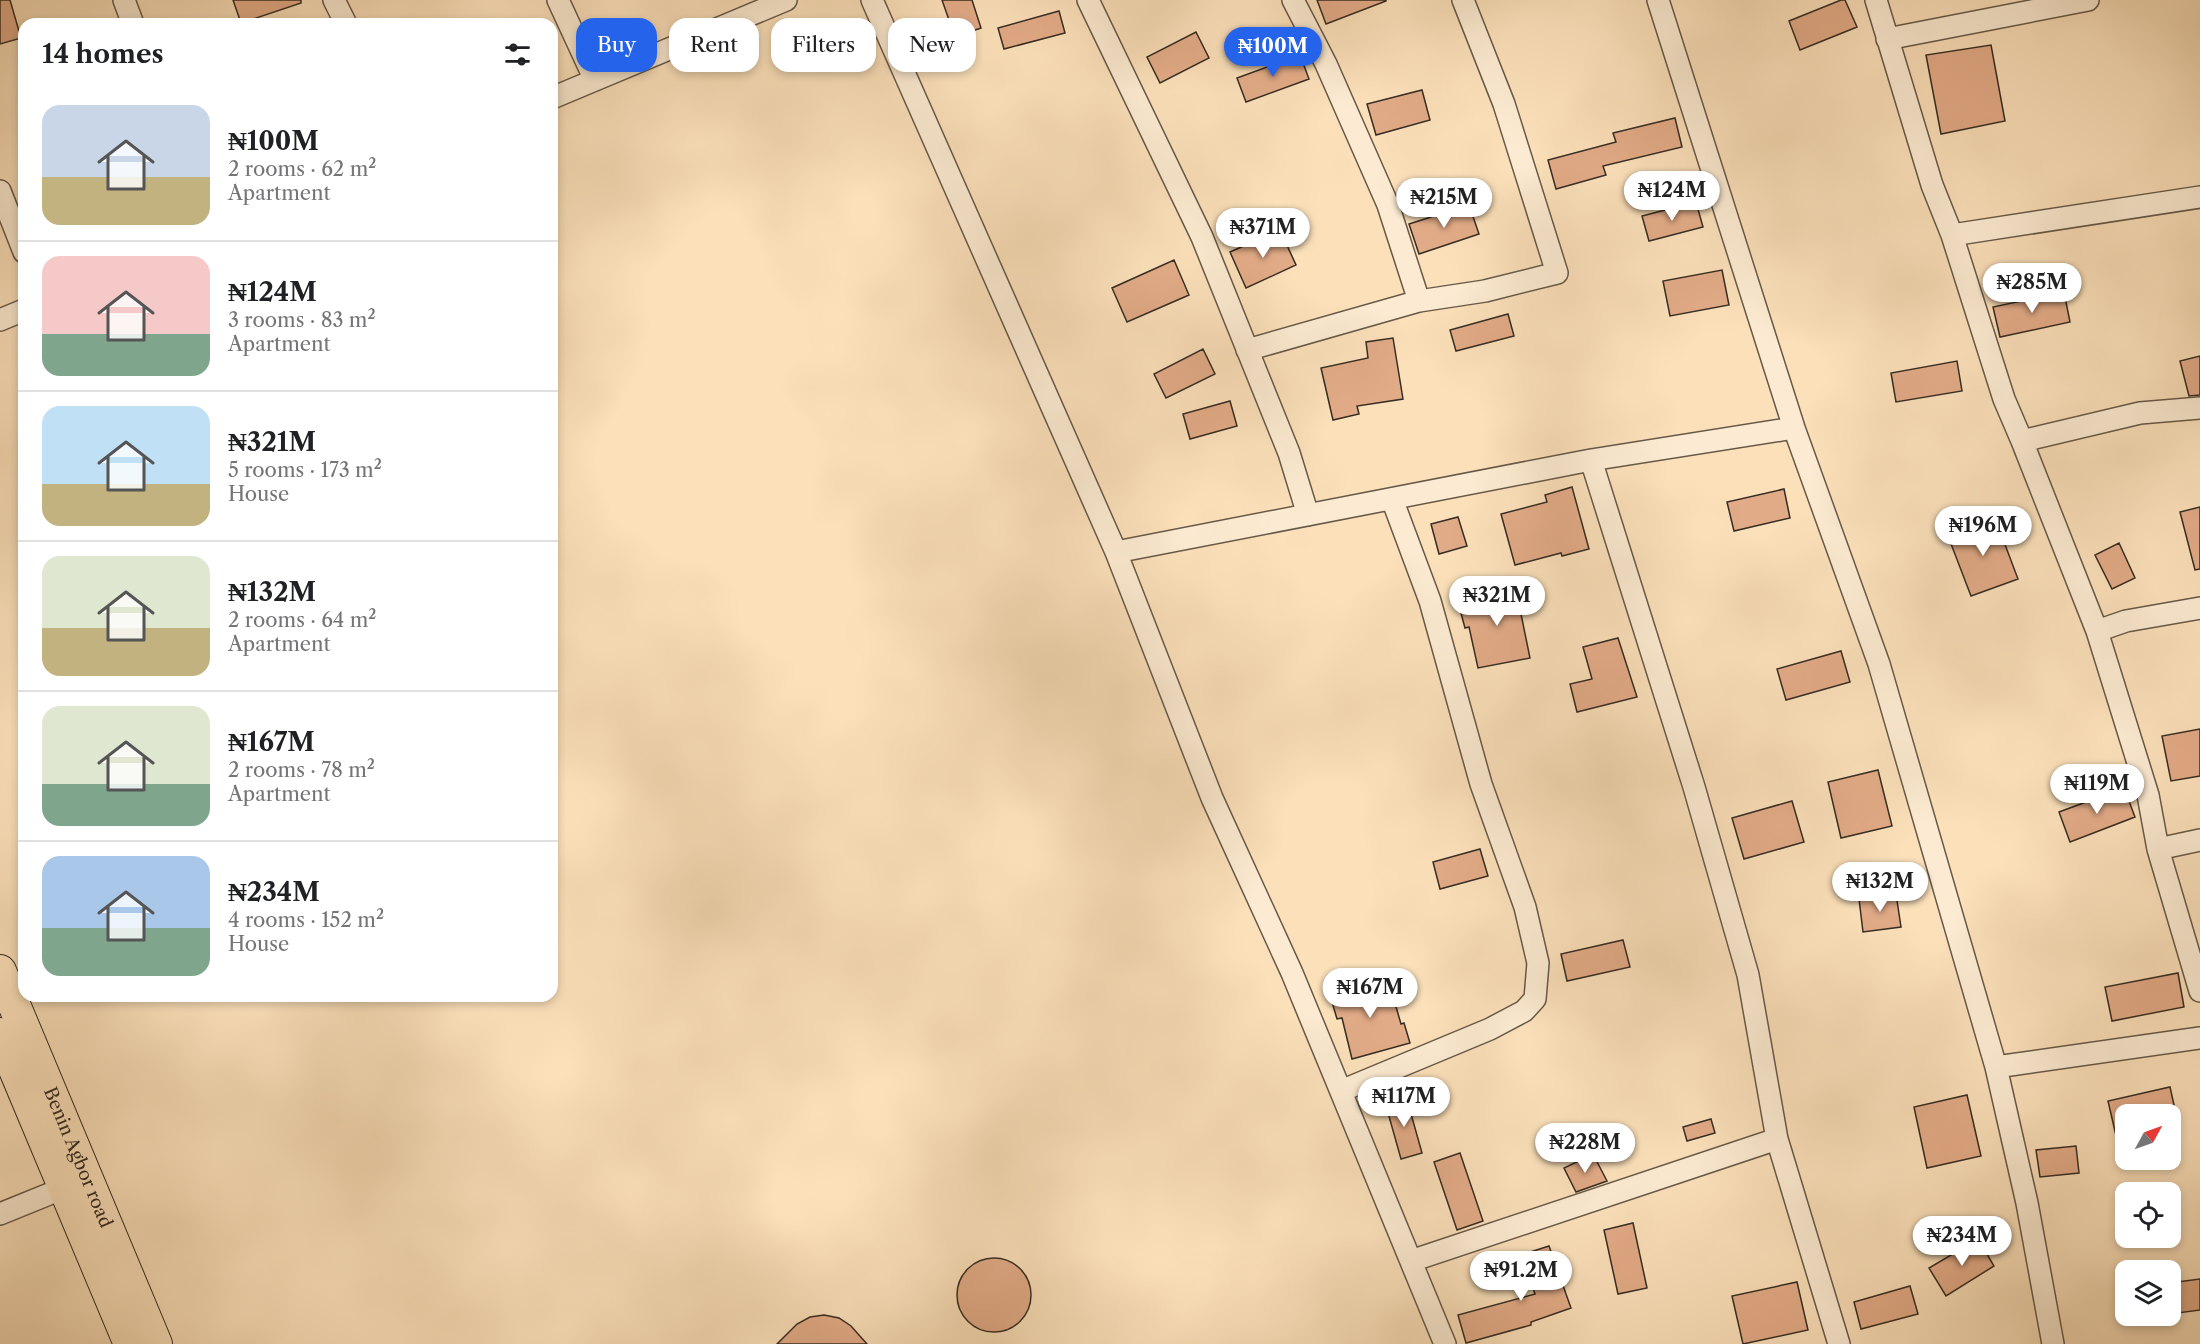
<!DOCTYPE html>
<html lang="en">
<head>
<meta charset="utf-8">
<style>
  body { margin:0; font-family:"Libre Caslon Text",serif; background:#f2f2f2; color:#202124; height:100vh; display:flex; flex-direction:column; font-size:22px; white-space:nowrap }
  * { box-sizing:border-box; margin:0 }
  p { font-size:20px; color:#757577 }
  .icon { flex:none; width:33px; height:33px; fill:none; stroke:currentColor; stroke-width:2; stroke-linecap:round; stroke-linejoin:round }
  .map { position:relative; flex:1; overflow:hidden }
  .details { position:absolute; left:18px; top:18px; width:540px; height:984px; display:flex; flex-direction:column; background:#fff; border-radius:18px; box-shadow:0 3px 9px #0003 }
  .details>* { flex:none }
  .top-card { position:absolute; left:576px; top:18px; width:570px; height:54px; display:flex; gap:12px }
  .needle { width:39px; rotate:50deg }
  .buttons { position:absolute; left:2115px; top:1104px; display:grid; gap:12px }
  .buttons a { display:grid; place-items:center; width:66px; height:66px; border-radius:12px; background:#fff; box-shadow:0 3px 9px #0003; font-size:30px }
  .price { position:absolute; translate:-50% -51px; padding:0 14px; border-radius:21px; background:#fff; color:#222; font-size:20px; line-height:39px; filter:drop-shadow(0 2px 3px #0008) }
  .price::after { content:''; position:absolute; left:50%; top:36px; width:18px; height:14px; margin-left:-9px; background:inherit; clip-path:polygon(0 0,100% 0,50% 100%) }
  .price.on { background:#2563eb; color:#fff }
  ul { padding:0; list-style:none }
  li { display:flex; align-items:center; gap:18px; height:150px; padding:0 24px }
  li+li { border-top:2px solid #e0e0e0 }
  li span { display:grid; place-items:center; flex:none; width:168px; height:120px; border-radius:18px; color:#555 }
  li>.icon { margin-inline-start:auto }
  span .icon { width:72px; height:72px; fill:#fffc; stroke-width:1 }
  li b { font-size:26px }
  h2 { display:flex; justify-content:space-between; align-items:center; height:72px; padding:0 24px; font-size:26px }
  .chip { padding:0 21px; border-radius:18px; background:#fff; box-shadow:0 3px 9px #0003; font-size:21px; line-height:54px }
  .chip.on { background:#2563eb; color:#fff }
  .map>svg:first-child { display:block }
  .building { fill:#e2ab87; stroke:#362c22; stroke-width:1.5 }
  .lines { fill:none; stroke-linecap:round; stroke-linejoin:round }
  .minor-casing { stroke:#675948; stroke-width:24 }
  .highway-casing { stroke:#362c22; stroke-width:34 }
  .minor { stroke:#fcebd2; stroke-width:21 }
  .highway { stroke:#fbe0ba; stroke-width:32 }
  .labels { text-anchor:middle; stroke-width:5; stroke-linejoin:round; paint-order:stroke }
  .street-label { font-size:18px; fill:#362c22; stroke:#fcebd2 }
</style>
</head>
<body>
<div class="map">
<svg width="2200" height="1344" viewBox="0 0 2200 1344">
  <rect width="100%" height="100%" fill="#fbe0ba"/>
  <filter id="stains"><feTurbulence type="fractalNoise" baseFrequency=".00333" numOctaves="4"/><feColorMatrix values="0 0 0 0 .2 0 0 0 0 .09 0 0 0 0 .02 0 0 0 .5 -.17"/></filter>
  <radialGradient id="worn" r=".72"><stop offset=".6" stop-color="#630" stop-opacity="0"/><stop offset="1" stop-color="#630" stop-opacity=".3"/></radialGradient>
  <!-- building -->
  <path class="building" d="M0,0H10L21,38L0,44Z
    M233,0H301V3L241,23Z
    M942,0H972L981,28L955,37Z
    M1317,0H1386V1L1326,24Z
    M1841,0H1845L1857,27L1800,50L1789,21Z
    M1059,11L1065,33L1004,49L998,28Z
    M1196,32L1209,58L1160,83L1147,57Z
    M1991,45L2005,121L1941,134L1926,55Z
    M1300,55L1309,79L1246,102L1237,78Z
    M1422,90L1430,120L1376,135L1367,104Z
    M1675,118L1682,147L1603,166L1606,175L1556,189L1548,160L1616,142L1613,133Z
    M1696,202L1703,227L1649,241L1642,216Z
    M1469,205L1479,234L1419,254L1409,224Z
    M1280,230L1296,265L1246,288L1230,252Z
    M1174,260L1189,295L1127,322L1112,288Z
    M1722,270L1729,305L1670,316L1663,281Z
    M2064,292L2070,322L2000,337L1993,307Z
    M1508,314L1514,336L1456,351L1450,330Z
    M1393,338L1403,399L1357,406L1359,414L1333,420L1321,368L1368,358L1366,342Z
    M1203,349L1215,374L1166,398L1154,374Z
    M2200,356V395L2189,396L2180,361Z
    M1957,361L1962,391L1896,402L1891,373Z
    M1230,401L1237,426L1190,439L1183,414Z
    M1572,487L1589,549L1562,556L1561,553L1515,565L1501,514L1547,502L1545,495Z
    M1784,489L1790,518L1734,531L1727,502Z
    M2200,507V569L2195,570L2180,512Z
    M1458,517L1467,546L1439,554L1431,524Z
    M1995,518L2018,579L1971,596L1948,536Z
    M2119,543L2135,578L2112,589L2095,555Z
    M1523,586L1529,612L1521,614L1530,658L1478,668L1469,627L1465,628L1458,602Z
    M1618,638L1637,697L1577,712L1570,684L1592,679L1583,647Z
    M1841,651L1850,682L1786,700L1777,669Z
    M2200,729V776L2171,781L2162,736Z
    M1878,770L1892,826L1841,838L1828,782Z
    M2124,788L2135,817L2070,842L2059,812Z
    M1792,801L1804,842L1744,859L1732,818Z
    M1480,849L1488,876L1440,889L1433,862Z
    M1896,894L1901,927L1863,932L1859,899Z
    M1623,940L1630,967L1567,981L1561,954Z
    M2178,973L2184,1007L2112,1021L2105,987Z
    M1388,979L1401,1024L1404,1023L1410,1043L1352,1059L1342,1018L1337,1019L1330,995Z
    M2170,1087L2176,1114H2126V1152L2120,1153L2108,1101Z
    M1967,1095L1981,1156L1927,1168L1914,1107Z
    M1406,1096L1422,1153L1401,1159L1385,1102Z
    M1711,1119L1715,1133L1687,1141L1683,1127Z
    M2076,1146L2079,1173L2040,1177L2036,1150Z
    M1460,1153L1483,1221L1457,1230L1434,1162Z
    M1593,1154L1607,1181L1576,1192L1564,1168Z
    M1633,1223L1647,1288L1618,1294L1604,1230Z
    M1978,1239L1994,1266L1946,1296L1929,1268Z
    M1549,1246L1571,1308L1531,1322V1325L1466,1343L1458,1315L1535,1294L1521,1255Z
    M957 1295a37 37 0 1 1 74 0a37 37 0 1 1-74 0Z
    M2200,1279V1310L2170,1314V1283Z
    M1797,1282L1808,1330L1743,1344L1732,1296Z
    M1910,1286L1918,1314L1861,1329L1854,1302Z
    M824,1315L839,1318L851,1326L867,1344H777L797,1324L810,1317Z"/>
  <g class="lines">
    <defs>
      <path id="minor" d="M124,0L133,24
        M334,0L346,24
        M558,0L595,80
        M872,0L1116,552L1212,798L1292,973L1445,1344
        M1088,0L1202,237L1289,453L1308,515
        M1293,0L1326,64L1388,205L1419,301
        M1658,0L1794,428L1879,664L1996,1067L2027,1203L2053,1344
        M1876,0L1932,185L1952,235L2004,399L2022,441L2097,631L2148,795L2158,849L2200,991
        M1887,39L2088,0
        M552,98L786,0
        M0,191L24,252
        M1952,235L2200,197
        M0,320L24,310
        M1247,350L1419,301L1485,291L1557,273L1504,104L1463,0
        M2022,441L2140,413L2200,408
        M1591,460L1694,787L1748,975L1777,1139L1839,1344
        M1116,552L1591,460L1794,428
        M2097,631L2126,621L2200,608
        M2158,849L2200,840
        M1996,1067L2200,1038
        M1341,1091L1490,1029L1524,1011L1535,999L1538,963L1525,907L1481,784L1430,601L1392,499
        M0,1214L64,1188
        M1411,1261L1777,1139"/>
      <g id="highway">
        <path id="s1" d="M0,971L156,1344"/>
        <path d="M0,1034L130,1344"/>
      </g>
    </defs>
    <!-- minor casing -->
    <use href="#minor" class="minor-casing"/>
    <!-- highway casing -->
    <use href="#highway" class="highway-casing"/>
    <!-- minor -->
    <use href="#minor" class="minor"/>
    <!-- highway -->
    <use href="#highway" class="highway"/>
  </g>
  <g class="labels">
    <!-- street labels -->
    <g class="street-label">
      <text dy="6" stroke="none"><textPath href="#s1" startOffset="202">Benin Agbor road</textPath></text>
    </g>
  </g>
  <rect width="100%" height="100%" filter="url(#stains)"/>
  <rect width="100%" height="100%" fill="url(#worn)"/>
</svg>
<div class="buttons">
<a><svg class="needle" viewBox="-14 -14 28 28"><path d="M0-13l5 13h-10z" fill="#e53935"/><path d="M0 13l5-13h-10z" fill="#757577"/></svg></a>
<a><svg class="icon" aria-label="locate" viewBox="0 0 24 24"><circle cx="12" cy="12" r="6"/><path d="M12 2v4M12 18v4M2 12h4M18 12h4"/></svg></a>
<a><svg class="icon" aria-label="layers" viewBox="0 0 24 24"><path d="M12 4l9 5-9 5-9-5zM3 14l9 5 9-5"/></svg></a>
</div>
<b class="price on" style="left:1273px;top:78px">₦100M</b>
<b class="price" style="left:1672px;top:222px">₦124M</b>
<b class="price" style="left:1444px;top:229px">₦215M</b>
<b class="price" style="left:1263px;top:259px">₦371M</b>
<b class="price" style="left:2032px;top:314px">₦285M</b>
<b class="price" style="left:1983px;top:557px">₦196M</b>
<b class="price" style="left:1497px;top:627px">₦321M</b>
<b class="price" style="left:2097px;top:815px">₦119M</b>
<b class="price" style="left:1880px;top:913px">₦132M</b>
<b class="price" style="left:1370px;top:1019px">₦167M</b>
<b class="price" style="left:1404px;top:1128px">₦117M</b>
<b class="price" style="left:1585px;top:1174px">₦228M</b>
<b class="price" style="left:1962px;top:1267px">₦234M</b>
<b class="price" style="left:1521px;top:1302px">₦91.2M</b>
<div class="top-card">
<a class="chip on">Buy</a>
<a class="chip">Rent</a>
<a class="chip">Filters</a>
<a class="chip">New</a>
</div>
<section class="details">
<h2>14 homes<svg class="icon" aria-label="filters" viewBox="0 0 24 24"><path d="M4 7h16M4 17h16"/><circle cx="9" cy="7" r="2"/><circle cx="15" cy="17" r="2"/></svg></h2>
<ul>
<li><span style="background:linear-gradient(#c9d6e8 60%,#c2b280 0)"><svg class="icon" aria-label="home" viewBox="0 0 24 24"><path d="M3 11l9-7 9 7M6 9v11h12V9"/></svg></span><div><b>₦100M</b><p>2 rooms · 62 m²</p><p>Apartment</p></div></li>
<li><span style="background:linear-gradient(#f6c9c9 65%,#7fa58c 0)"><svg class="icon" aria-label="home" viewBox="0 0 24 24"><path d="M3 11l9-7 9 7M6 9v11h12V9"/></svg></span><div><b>₦124M</b><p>3 rooms · 83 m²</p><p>Apartment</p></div></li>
<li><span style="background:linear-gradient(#bfe0f5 65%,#c2b280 0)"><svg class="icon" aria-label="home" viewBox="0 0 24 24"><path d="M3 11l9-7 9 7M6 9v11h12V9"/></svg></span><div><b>₦321M</b><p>5 rooms · 173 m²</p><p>House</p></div></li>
<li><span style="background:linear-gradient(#dfe7d0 60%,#c2b280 0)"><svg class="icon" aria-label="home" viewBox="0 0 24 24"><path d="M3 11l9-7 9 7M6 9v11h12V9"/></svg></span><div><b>₦132M</b><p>2 rooms · 64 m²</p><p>Apartment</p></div></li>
<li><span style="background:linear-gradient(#dfe7d0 65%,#7fa58c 0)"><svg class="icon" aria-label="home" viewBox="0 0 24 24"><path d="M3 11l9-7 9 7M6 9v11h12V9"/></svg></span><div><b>₦167M</b><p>2 rooms · 78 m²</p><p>Apartment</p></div></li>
<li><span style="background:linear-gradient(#a9c7e8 60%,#7fa58c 0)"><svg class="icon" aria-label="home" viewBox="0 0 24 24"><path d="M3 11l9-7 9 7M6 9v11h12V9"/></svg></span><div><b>₦234M</b><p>4 rooms · 152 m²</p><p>House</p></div></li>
</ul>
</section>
</div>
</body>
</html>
